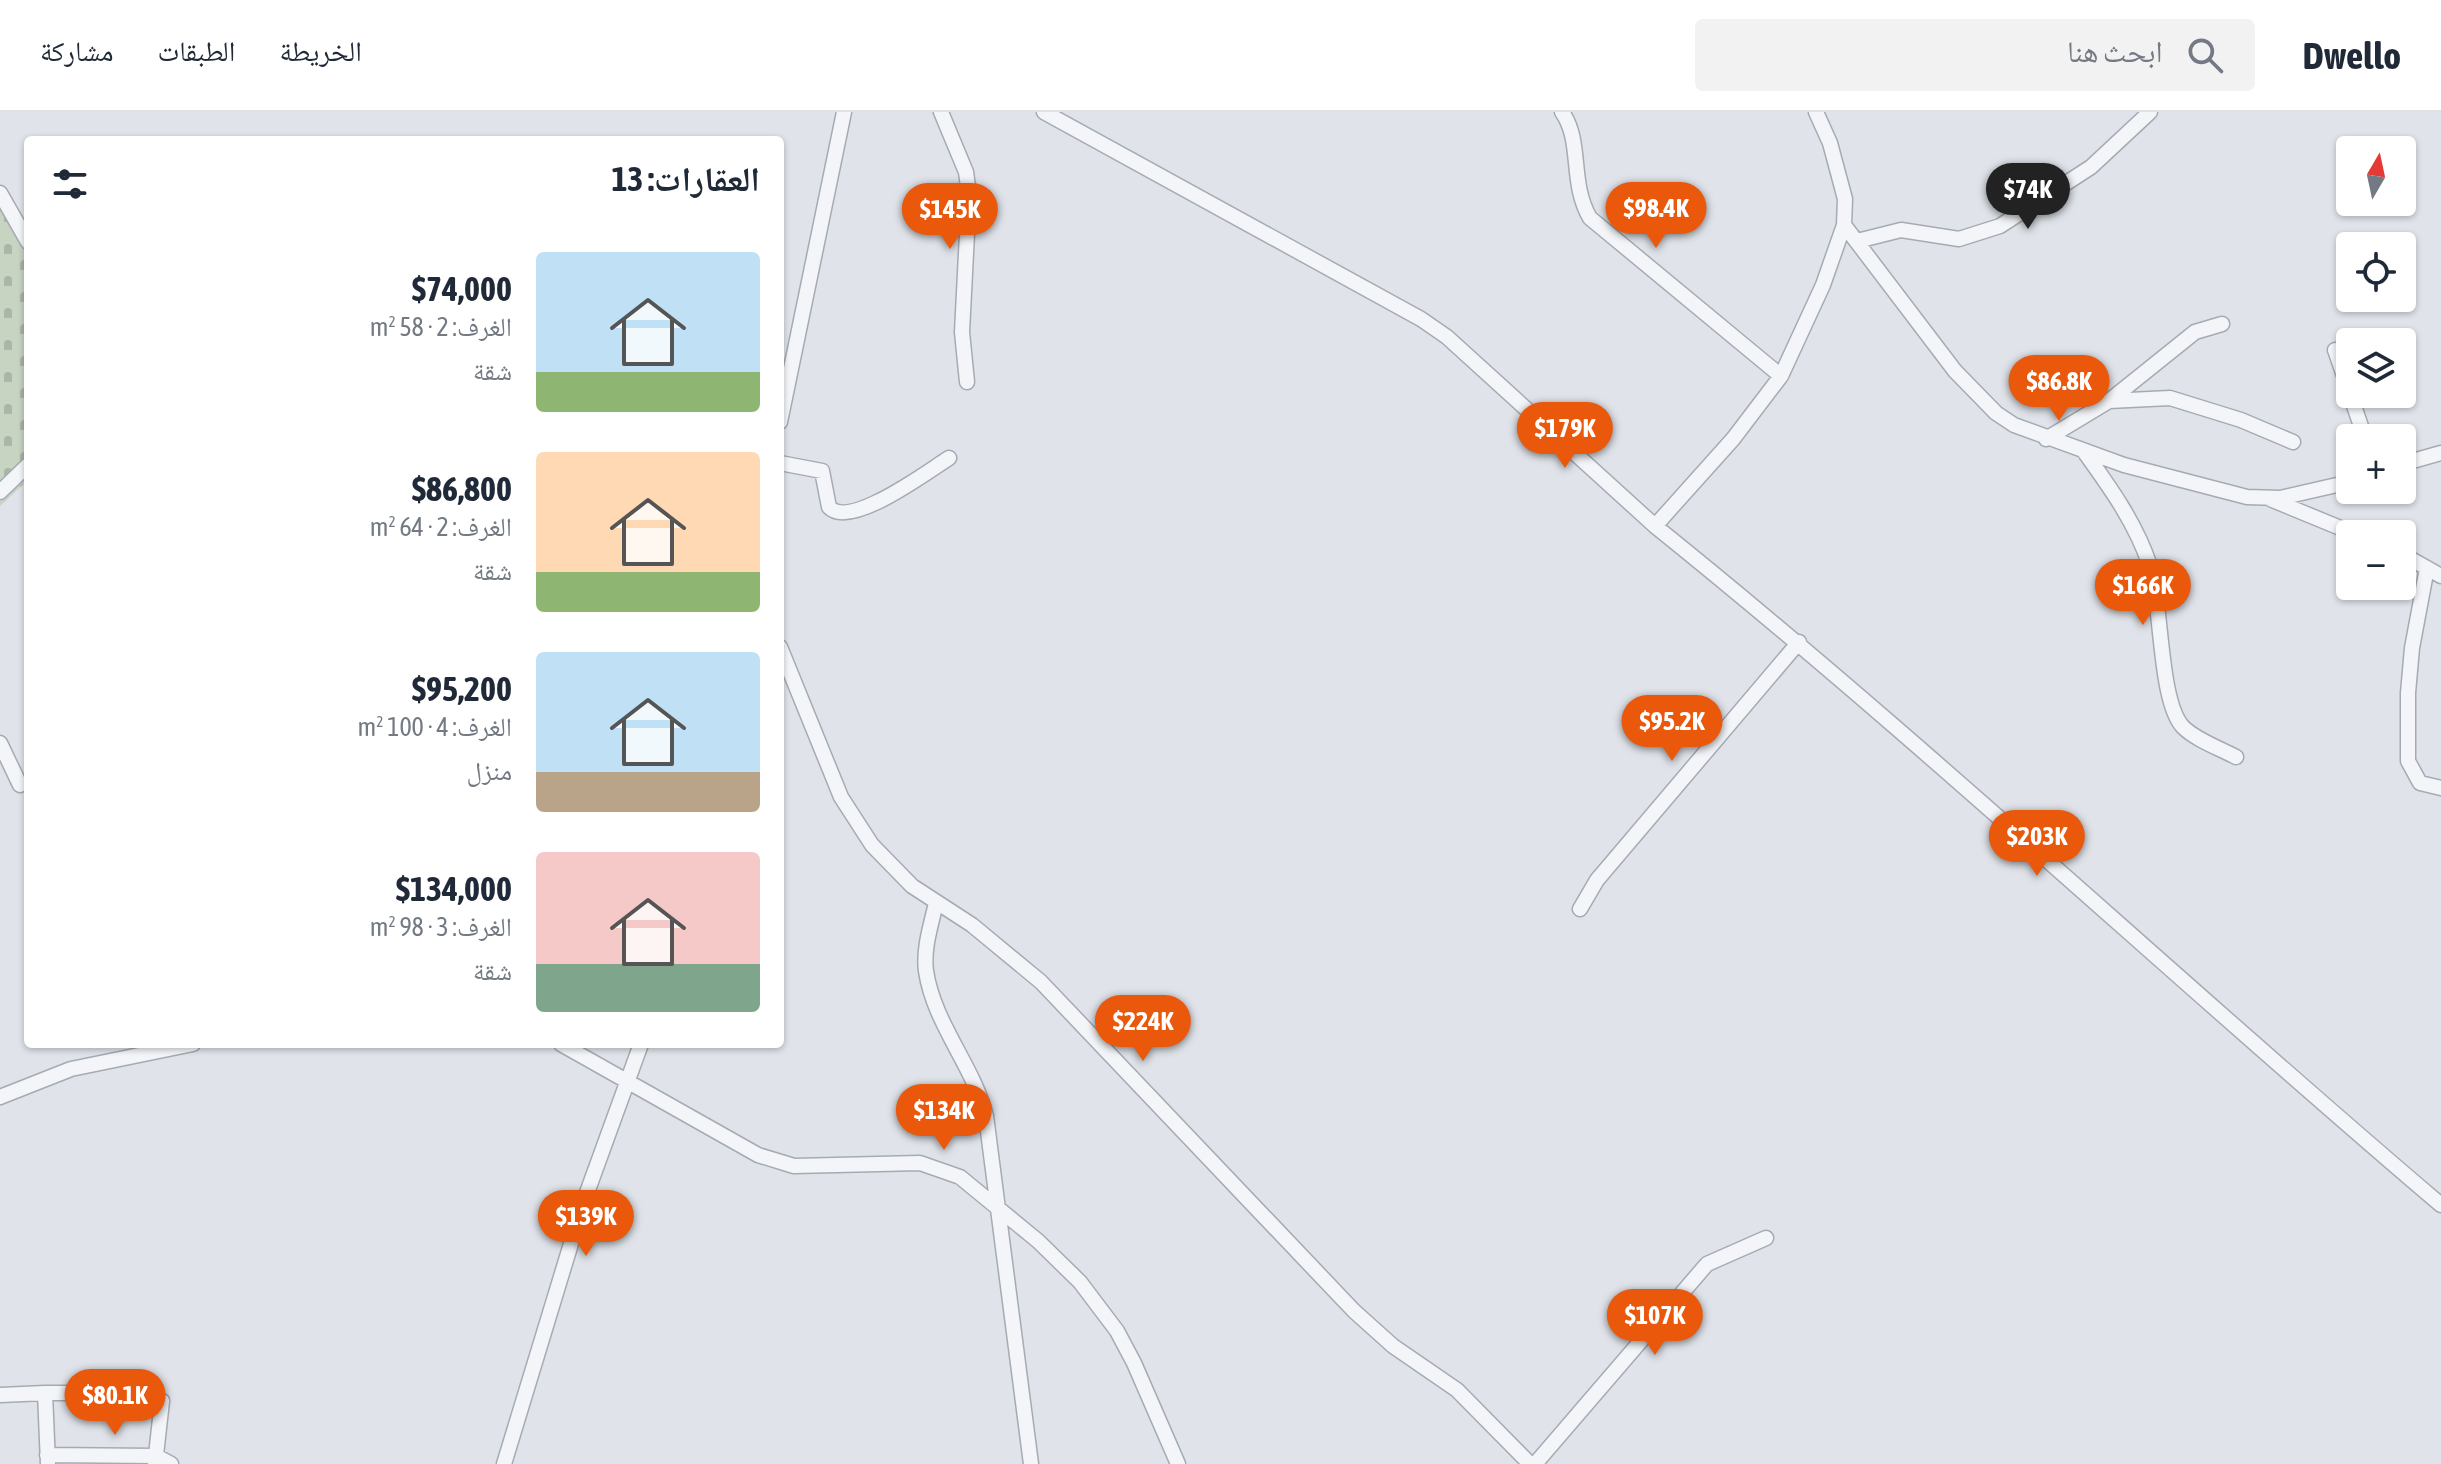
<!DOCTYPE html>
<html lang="ar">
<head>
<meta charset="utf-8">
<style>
  body { margin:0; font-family:"Asap Condensed","Noto Naskh Arabic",sans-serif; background:#f2f2f3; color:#1f2937; direction:rtl; height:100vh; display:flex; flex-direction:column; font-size:30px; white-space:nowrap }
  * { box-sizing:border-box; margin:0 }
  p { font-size:26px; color:#747a83 }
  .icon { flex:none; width:44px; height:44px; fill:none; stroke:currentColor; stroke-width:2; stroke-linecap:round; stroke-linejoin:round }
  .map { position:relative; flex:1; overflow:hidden; direction:ltr }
  .sheet { position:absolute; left:24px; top:24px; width:760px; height:912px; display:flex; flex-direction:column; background:#fff; border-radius:8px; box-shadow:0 2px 6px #0004; direction:rtl }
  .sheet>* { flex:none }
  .needle { width:52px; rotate:9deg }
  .buttons { position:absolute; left:2336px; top:24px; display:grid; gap:16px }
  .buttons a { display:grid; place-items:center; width:80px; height:80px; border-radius:8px; background:#fff; box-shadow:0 2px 6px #0004; font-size:40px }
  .price { position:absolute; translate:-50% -68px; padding:0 18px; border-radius:28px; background:#ea580c; color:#fff; font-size:26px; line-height:52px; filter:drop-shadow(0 2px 4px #0008) }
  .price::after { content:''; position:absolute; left:50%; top:48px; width:24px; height:18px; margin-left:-12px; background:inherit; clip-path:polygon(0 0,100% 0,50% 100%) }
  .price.active { background:#222; color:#fff }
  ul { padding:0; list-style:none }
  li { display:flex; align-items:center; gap:24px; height:200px; padding:0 24px }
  li span { display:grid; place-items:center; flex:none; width:224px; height:160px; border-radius:8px; color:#555 }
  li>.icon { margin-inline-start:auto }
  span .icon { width:96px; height:96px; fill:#fffc; stroke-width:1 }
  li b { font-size:34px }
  h2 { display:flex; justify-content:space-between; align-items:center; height:96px; padding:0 24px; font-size:34px }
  header { display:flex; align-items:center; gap:48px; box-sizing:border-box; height:112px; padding:0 40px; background:#fff; border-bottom:2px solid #e0e1e3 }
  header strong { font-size:38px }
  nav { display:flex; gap:44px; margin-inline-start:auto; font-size:28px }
  .search { width:560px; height:72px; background:#f2f2f3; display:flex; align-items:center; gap:20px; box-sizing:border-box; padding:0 28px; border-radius:8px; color:#747a83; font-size:30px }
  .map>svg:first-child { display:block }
  .cemetery { fill:url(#cemetery-stones) }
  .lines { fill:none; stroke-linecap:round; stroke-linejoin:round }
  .minor-casing { stroke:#a5abb4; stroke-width:17 }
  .minor { stroke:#f3f5f8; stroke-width:14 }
</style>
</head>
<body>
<header>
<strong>Dwello</strong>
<div class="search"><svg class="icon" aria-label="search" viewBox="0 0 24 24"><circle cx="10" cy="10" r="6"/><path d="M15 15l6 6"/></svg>ابحث هنا</div>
<nav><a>الخريطة</a><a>الطبقات</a><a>مشاركة</a></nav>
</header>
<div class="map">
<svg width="2441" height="1352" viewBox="0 0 2441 1352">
  <defs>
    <pattern id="cemetery-stones" width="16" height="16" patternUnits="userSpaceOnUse" patternTransform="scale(2)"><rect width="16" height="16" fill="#c6d4c1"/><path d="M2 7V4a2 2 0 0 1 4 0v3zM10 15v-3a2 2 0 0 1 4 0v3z" fill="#aab6a7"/></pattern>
  </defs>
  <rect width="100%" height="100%" fill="#e0e4ea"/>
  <!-- cemetery -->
  <path class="cemetery" d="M0,74L28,128V368L0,394Z"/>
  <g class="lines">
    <defs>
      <path id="minor" d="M941,0L966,60L969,82L962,220L967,270
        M1044,0L1421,207L1447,225L1655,414L1733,327L1781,264L1823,173L1844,113L1845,87L1830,31L1816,0
        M1562,0C1583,30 1569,70 1590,106L1781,264
        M0,81L28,130
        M1844,113L1955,259L1996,301L2014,313L2124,353L2247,385L2280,386L2350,370
        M1857,129L1901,118L1959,127L2000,114L2091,55L2150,0
        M2335,238L2350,281
        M2350,282L2365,326
        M2109,289L2170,286L2241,308L2293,330
        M780,310L844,0
        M2046,327L2109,289L2195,220L2222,212
        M2083,338C2109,374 2136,411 2150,454C2162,492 2159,590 2183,615C2196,628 2219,636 2236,645
        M780,351L822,359L829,395C850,418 928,359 949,346
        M2402,352L2441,341
        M0,380L28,353
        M2270,387L2355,422
        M1655,414C1925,631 2177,869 2441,1093
        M2402,442L2441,464
        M2427,456L2412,536L2408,581V649L2420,671L2441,676
        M780,535L841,685L872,733L912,774L972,813L1041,870L1354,1199L1393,1234L1457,1278L1530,1352
        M0,631L20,673
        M936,791C931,813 923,837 926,859C934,912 973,953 986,1004L1031,1352
        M1580,797L1597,768L1799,530
        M561,932L758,1043L794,1054L920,1051L960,1065L1038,1129L1080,1170L1117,1219L1134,1251L1178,1352
        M0,985L71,957L193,932
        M0,1283L45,1281
        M47,1343L156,1344L171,1352
        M48,1352L45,1281H148L162,1289L155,1352
        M504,1352L584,1089L641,932
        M1535,1352L1707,1152L1766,1126"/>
    </defs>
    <!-- minor casing -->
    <use href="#minor" class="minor-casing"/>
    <!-- minor -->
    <use href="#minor" class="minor"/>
  </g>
</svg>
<div class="buttons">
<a><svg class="needle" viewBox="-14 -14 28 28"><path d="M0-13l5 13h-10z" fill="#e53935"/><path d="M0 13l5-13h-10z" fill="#747a83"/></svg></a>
<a><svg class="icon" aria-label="locate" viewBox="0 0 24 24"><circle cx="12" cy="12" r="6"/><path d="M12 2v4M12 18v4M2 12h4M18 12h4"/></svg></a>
<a><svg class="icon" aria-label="layers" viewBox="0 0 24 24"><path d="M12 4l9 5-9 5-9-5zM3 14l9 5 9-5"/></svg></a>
<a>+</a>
<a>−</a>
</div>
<b class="price active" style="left:2028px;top:119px">$74K</b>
<b class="price" style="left:1656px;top:138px">$98.4K</b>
<b class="price" style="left:950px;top:139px">$145K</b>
<b class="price" style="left:2059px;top:311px">$86.8K</b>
<b class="price" style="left:1565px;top:358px">$179K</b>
<b class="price" style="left:2143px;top:515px">$166K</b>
<b class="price" style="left:1672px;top:651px">$95.2K</b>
<b class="price" style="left:2037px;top:766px">$203K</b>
<b class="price" style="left:1143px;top:951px">$224K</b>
<b class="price" style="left:944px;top:1040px">$134K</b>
<b class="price" style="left:586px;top:1146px">$139K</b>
<b class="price" style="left:1655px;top:1245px">$107K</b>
<b class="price" style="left:115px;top:1325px">$80.1K</b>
<section class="sheet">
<h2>العقارات: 13<svg class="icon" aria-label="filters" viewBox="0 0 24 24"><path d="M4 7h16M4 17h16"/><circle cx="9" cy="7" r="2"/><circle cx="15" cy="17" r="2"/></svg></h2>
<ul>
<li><span style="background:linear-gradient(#bfe0f5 75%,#8fb573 0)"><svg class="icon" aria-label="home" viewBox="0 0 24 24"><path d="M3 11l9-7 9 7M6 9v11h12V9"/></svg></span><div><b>$74,000</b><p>الغرف: 2 · 58 m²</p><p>شقة</p></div></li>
<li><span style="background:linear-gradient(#ffd9b3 75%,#8fb573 0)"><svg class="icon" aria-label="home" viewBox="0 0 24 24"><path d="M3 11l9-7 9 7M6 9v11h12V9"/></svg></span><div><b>$86,800</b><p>الغرف: 2 · 64 m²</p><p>شقة</p></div></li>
<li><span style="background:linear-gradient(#bfe0f5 75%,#b9a48a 0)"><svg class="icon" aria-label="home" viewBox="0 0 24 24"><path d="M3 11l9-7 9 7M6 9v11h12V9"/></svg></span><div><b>$95,200</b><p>الغرف: 4 · 100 m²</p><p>منزل</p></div></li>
<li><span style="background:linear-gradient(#f6c9c9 70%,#7fa58c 0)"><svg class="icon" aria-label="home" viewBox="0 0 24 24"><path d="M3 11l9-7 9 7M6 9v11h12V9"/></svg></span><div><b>$134,000</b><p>الغرف: 3 · 98 m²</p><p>شقة</p></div></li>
</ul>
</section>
</div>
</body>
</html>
